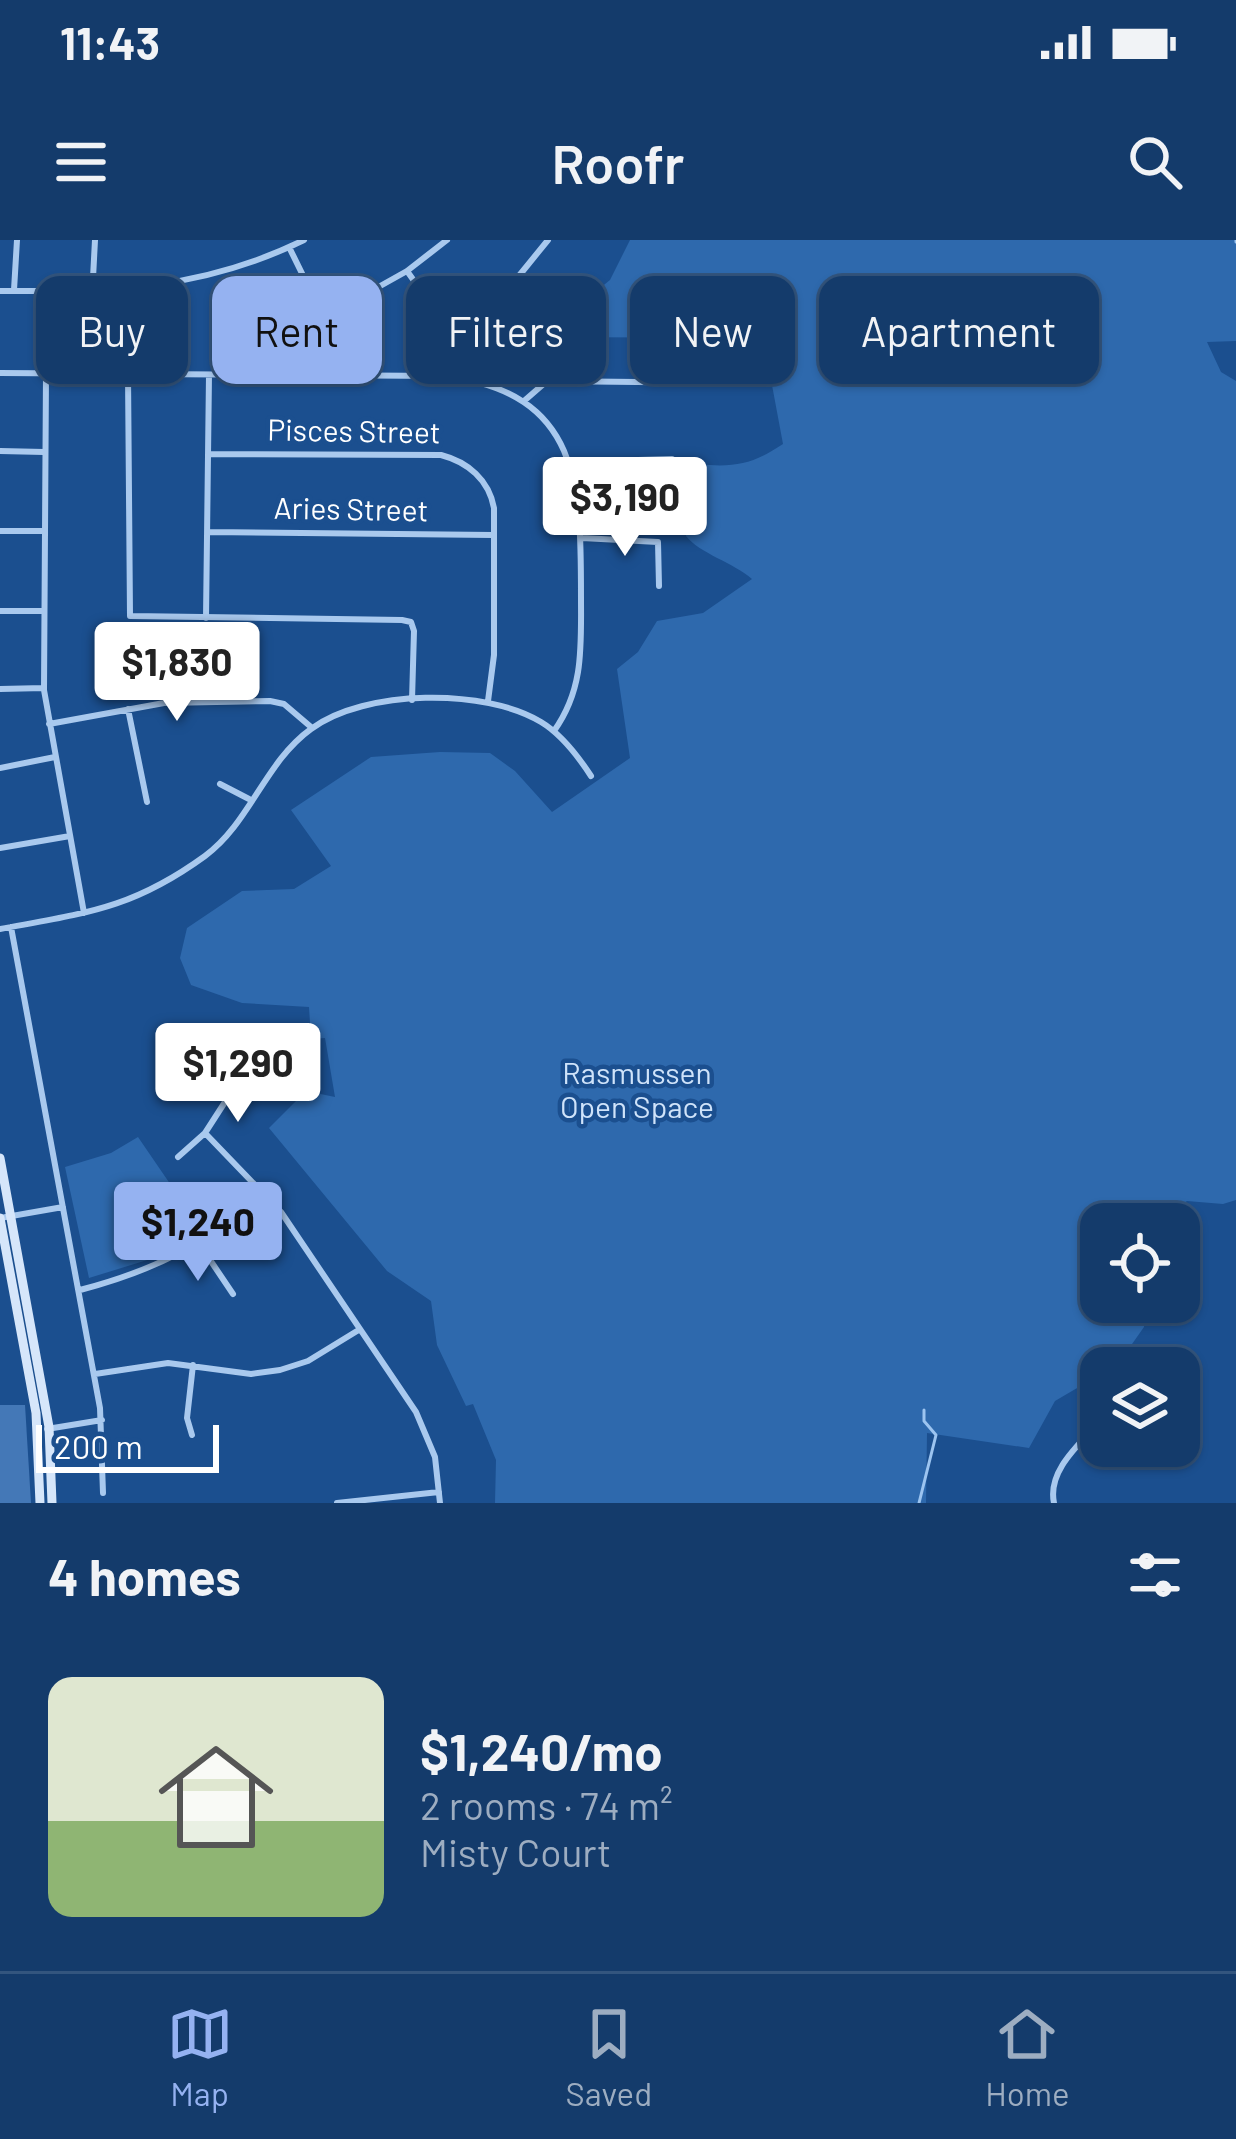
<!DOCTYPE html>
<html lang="en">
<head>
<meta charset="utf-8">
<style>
  body { margin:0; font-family:Barlow,sans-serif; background:#1d4271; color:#f1f3f6; height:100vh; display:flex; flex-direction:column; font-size:45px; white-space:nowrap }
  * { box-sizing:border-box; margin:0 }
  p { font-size:39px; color:#9dadc1 }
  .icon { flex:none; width:66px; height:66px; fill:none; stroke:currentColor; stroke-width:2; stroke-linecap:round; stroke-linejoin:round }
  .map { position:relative; height:1263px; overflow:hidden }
  .side { display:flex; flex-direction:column; background:#143b6b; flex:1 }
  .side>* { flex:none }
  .top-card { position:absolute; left:36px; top:36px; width:1164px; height:108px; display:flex; gap:24px }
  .buttons { position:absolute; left:1080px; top:963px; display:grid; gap:24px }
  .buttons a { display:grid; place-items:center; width:120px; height:120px; border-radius:24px; background:#143b6b; box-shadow:0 3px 9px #0004,0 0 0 3px #33557e; font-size:60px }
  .scale { position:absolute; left:36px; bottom:30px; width:183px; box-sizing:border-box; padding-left:12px; border:6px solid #fff; border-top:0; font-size:33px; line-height:42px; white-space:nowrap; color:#fff; -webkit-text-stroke:9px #1b4f8f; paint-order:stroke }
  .price { position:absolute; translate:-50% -102px; padding:0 27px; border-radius:12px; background:#fff; color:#222; font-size:39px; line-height:78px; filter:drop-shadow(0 3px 6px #0008) }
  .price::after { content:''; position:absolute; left:50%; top:72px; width:36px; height:27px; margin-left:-18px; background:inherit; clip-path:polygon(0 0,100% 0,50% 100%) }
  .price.selected { background:#95b2f1; color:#111 }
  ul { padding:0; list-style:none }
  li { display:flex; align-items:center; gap:36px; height:300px; padding:0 48px }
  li+li { border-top:3px solid #33557e }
  li span { display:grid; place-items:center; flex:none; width:336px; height:240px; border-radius:24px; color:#555 }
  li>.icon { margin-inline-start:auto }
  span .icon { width:144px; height:144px; fill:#fffc; stroke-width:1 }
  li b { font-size:51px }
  h2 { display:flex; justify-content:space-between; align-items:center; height:144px; padding:0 48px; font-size:51px }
  .pill { padding:0 42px; border-radius:24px; background:#143b6b; box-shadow:0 3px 9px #0004,0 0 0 3px #33557e; font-size:42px; line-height:108px }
  .pill.selected { background:#95b2f1; color:#111 }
  .status { display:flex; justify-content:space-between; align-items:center; height:84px; padding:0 60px; background:#143b6b; direction:ltr }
  .status svg { height:33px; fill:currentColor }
  header { display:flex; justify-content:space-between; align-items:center; height:156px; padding:0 48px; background:#143b6b; font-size:54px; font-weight:600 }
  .tab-bar { display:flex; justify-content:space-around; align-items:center; height:168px; border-top:3px solid #33557e; background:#143b6b; font-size:33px; color:#9dadc1 }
  .tab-bar a { display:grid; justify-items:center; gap:6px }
  .tab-bar .selected { color:#95b2f1 }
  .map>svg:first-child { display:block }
  .green { fill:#2e69ad }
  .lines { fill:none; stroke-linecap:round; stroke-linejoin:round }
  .stream { stroke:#9cc4f0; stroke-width:3 }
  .building { fill:#4478b7 }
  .street { stroke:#a9c9ee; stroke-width:6 }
  .secondary { stroke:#d6e6fa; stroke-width:9 }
  .labels { text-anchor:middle; stroke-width:9; stroke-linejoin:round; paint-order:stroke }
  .street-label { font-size:30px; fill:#fff; stroke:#1b4f8f }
  .park-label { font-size:30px; fill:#cfe3fa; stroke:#1b4f8f }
</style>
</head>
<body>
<div class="status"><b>11:43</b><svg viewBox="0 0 49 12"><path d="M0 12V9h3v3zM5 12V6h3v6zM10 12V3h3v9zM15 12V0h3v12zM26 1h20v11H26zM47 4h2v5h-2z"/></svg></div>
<header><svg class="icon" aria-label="menu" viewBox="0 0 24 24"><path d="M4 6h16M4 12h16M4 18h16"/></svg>Roofr<svg class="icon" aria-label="search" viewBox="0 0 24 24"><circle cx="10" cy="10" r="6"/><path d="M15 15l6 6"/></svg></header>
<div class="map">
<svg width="1236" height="1263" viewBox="0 0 1236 1263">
  <rect width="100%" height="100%" fill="#1b4f8f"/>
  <!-- green -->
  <path class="green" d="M630,0H1236V101L1207,102L1221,132L1236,141V960L1223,964L1187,961L1150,984H1101V1062H1145L1144,1087L1118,1124L1101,1128V1134L1055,1161L1029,1208L927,1193L926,1263H495L496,1220L473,1164L466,1166L437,1105L431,1061L387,1031L269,888L306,851L335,857L325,798L311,799L309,767L242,763L191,745L180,718L187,688L242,651L294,649L331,626L291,570L371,517L440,512L490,513L515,531L552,572L630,518L617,429L638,412L657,381L703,373L752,339C734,323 699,313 686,296L688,281L703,260L698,224C734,228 753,224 783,204L769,129L775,98L540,97L610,40Z
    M138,897L203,992L157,1017L89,1038L65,927L111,913Z"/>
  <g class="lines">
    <!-- stream -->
    <path class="stream" d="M1236,0V2
      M919,1263L936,1195L924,1181V1170"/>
  </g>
  <!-- building -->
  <path class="building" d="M0,1165H25L31,1263H0Z"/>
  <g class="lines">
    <!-- street -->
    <path class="street" d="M289,7L318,66L332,73L407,31L447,0
      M407,31L442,80L459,85L518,37L548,0
      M14,50L17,0
      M0,51C113,51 200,51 304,0
      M0,133L445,136C581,153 581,245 581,357C581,407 584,449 554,491
      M88,133L95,0
      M46,134L44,450L84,673
      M128,134L130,376L402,380L411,382L414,391L412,460
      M524,161L547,141L727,143
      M0,211L44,212
      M209,214L441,215C468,222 489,240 494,268V415L488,461
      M574,229L604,221L672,219
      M0,291H44
      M208,292L493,295
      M582,298L658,302L659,346
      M0,371H44
      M206,378L209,135
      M0,449L44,448
      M128,469L147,562
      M49,484L164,463L270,461L284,464L311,487
      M0,528L55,517
      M220,544L249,559
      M0,608L70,596
      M11,687L100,1168L103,1253
      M0,689C86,673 132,669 205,616C250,583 265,522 311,489C365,449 485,448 541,482C561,494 578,516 591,536
      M205,893L281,972L416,1172L435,1217L440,1263
      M178,917L205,893L254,817
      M0,978L63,967
      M200,1005L233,1054
      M80,1050C153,1031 207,1004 264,954
      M1138,1128L1141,1123
      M95,1134L168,1123L251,1134L280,1130L308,1121L357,1091
      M47,1189L102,1180
      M192,1195L187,1178L193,1125
      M337,1263L439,1252
      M1054,1263C1047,1230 1081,1203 1101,1180"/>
    <!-- secondary -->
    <path class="secondary" d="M0,918L49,1187L52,1263
      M0,978L36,1173L40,1263"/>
  </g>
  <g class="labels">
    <!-- street labels -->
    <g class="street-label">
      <text transform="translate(354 192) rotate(1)" y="10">Pisces Street</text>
      <text transform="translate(351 270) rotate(1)" y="10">Aries Street</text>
    </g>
    <!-- park labels -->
    <g class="park-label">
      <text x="637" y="844">Rasmussen<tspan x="637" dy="34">Open Space</tspan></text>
    </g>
  </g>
</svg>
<div class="buttons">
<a><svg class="icon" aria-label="locate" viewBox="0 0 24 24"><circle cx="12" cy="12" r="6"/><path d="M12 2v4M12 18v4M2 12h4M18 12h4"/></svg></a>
<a><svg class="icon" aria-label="layers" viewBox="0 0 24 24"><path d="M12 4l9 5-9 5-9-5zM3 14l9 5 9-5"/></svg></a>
</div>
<div class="scale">200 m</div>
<b class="price" style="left:625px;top:319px">$3,190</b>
<b class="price" style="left:177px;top:484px">$1,830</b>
<b class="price" style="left:238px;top:885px">$1,290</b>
<b class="price selected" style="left:198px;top:1044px">$1,240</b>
<div class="top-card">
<a class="pill">Buy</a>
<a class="pill selected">Rent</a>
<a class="pill">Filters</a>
<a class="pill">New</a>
<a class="pill">Apartment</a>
</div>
</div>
<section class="side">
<h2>4 homes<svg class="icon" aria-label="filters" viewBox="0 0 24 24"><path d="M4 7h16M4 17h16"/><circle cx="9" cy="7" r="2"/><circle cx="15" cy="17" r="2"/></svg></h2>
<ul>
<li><span style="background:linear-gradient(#dfe7d0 60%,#8fb573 0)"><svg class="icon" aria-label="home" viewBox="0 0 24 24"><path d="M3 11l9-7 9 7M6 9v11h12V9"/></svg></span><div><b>$1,240/mo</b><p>2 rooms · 74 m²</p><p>Misty Court</p></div></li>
</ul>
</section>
<nav class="tab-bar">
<a class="selected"><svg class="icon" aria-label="map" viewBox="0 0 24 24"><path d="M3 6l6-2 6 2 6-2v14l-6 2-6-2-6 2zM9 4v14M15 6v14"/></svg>Map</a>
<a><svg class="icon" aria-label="saved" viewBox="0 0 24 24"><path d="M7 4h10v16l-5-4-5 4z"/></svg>Saved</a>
<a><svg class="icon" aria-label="home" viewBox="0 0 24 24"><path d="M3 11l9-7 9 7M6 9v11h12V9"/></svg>Home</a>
</nav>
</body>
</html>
